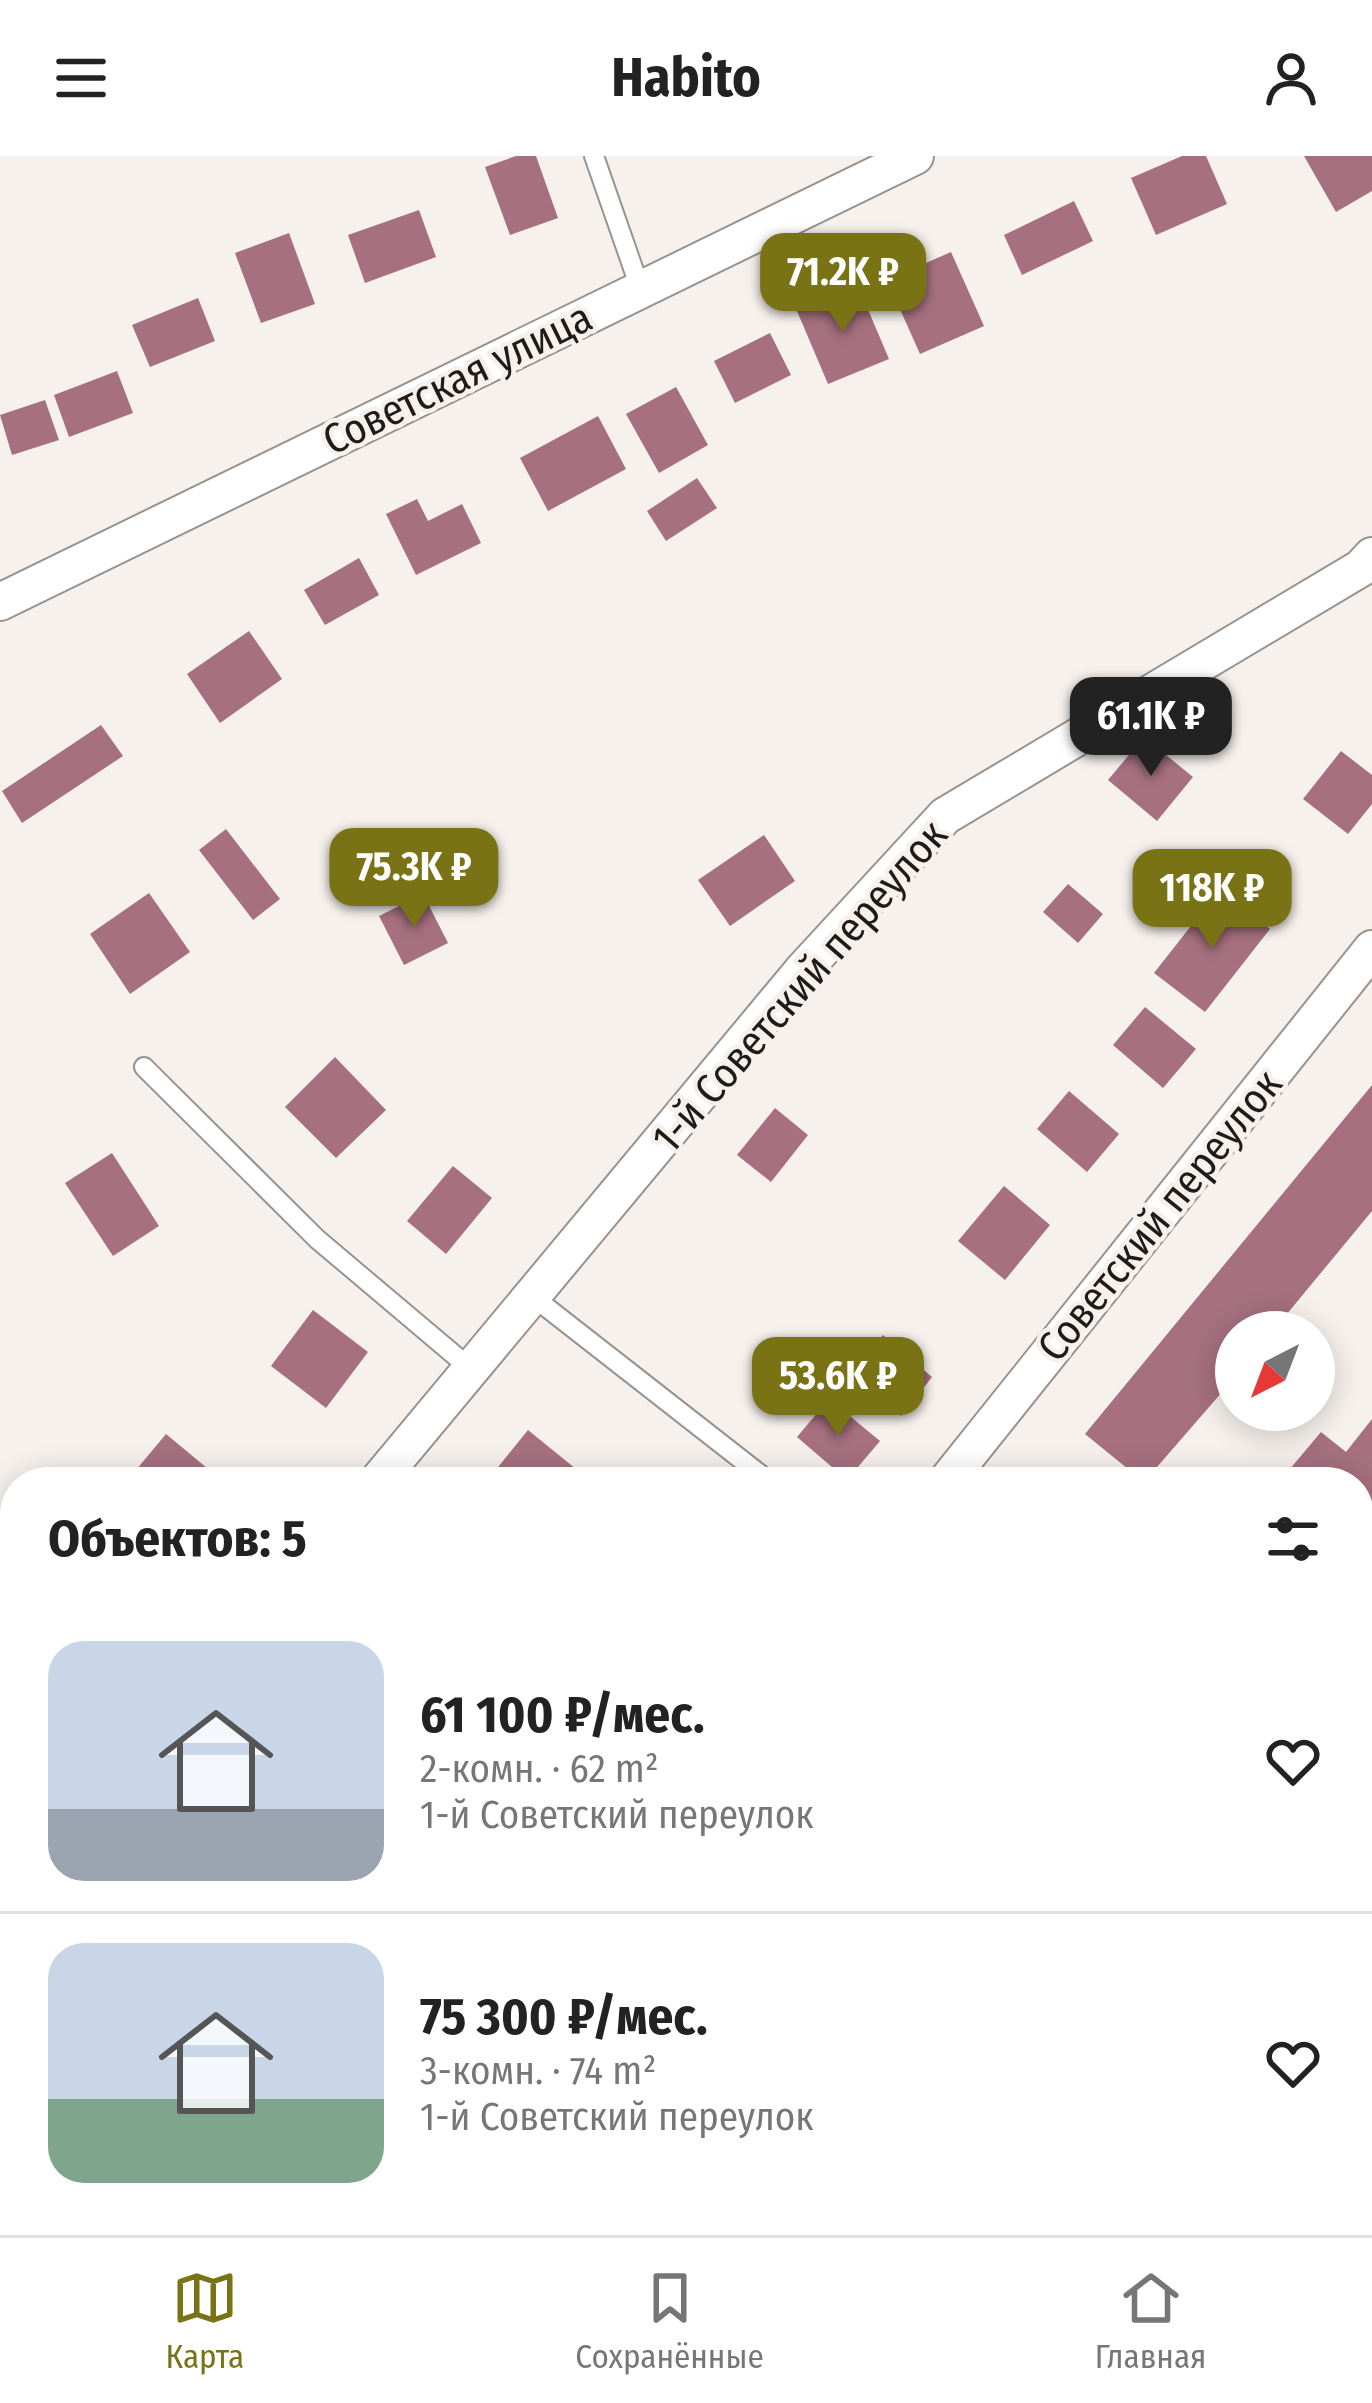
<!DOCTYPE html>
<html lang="ru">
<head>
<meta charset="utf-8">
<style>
  body { margin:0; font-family:"Fira Sans Condensed",sans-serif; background:#f6f6f6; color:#222; height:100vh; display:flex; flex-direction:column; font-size:45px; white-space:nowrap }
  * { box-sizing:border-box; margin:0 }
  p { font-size:39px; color:#767676 }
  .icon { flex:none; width:66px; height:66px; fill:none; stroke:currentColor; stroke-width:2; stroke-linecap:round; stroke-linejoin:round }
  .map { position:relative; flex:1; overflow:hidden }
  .panel { position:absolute; left:0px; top:1311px; width:1374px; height:768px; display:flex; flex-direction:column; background:#fff; border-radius:48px 48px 0 0; box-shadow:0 6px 30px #0003 }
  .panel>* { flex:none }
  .needle { width:78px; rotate:222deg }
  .tools { position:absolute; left:1215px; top:1155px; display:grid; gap:24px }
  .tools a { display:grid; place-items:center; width:120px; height:120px; border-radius:50%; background:#fff; box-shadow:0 6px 30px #0003; font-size:60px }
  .price { position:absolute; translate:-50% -102px; padding:0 27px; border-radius:24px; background:#7a7316; color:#fff; font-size:39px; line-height:78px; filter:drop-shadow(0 3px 6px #0008) }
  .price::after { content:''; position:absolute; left:50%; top:72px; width:36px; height:27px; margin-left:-18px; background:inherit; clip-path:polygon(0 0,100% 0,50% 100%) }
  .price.on { background:#222; color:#fff }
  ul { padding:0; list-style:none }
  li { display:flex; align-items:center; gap:36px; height:300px; padding:0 48px }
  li+li { border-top:3px solid #e0e0e0 }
  li span { display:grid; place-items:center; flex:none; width:336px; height:240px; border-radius:36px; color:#555 }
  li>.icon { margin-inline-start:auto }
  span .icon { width:144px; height:144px; fill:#fffc; stroke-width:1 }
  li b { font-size:51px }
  h2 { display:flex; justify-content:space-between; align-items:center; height:144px; padding:0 48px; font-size:51px }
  header { display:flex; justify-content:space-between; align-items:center; height:156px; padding:0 48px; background:#fff; font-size:54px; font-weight:700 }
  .dock { display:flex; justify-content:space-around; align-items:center; height:168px; border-top:3px solid #e0e0e0; background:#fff; font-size:33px; color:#767676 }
  .dock a { display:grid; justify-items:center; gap:6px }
  .dock .on { color:#7a7316 }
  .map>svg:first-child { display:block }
  .building { fill:#a67080 }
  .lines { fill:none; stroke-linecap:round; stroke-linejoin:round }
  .lane-casing { stroke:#98938f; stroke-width:22 }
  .street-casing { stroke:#98938f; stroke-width:40 }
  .lane { stroke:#fff; stroke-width:18 }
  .street { stroke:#fff; stroke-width:36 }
  .labels { text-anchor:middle; stroke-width:9; stroke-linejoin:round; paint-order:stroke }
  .street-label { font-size:42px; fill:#1e1c1a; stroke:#f6f1ec }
</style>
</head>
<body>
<header><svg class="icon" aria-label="menu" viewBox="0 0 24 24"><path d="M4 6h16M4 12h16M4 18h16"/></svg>Habito<svg class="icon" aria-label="person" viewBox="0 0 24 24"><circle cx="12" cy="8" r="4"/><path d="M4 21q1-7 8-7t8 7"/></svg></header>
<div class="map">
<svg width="1372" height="2079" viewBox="0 0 1372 2079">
  <rect width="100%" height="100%" fill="#f6f1ec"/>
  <!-- building -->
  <path class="building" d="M516,0H536L558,62L510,79L485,11Z
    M1182,0H1206L1227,48L1156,79L1131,22Z
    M1304,0H1372V35L1336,56Z
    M1074,45L1093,85L1022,119L1004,79Z
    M419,54L436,101L365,127L348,79Z
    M289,77L315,148L261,167L235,97Z
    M951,96L984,170L920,198L887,124Z
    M858,130L889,203L828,228L797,155Z
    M198,142L215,185L150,211L132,169Z
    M770,177L791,219L735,247L714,205Z
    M117,215L133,257L69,281L54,239Z
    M676,231L708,289L659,317L626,258Z
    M45,244L59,284L12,299L0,259Z
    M598,260L626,313L548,355L520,302Z
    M697,322L717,352L666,385L647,355Z
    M417,343L428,365L462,348L481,387L416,419L386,358Z
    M359,402L379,439L325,469L304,434Z
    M249,475L282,523L220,567L187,518Z
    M101,569L123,600L22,667L2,635Z
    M1144,581L1193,621L1157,665L1108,624Z
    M1341,595L1372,619V648L1348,678L1303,643Z
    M226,673L280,743L253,764L199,694Z
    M764,679L795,725L730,770L698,724Z
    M1068,728L1103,758L1078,787L1043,756Z
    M1220,733L1270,773L1205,856L1154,817Z
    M149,737L190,796L130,838L90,778Z
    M423,738L448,787L404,809L379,760Z
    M1145,851L1196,893L1163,932L1113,889Z
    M335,901L386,954L336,1002L285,951Z
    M1372,929V1055L1272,1176H1236V1220L1144,1326L1085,1278Z
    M1069,935L1119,978L1087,1016L1037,973Z
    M775,952L808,979L771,1026L737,999Z
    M112,997L159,1070L113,1100L65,1027Z
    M453,1010L492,1042L446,1098L407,1065Z
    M1004,1030L1050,1069L1005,1124L958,1085Z
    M313,1154L368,1196L326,1252L271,1210Z
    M883,1179L932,1221L901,1260L850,1218Z
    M829,1243L880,1285L847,1324L797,1281Z
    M1372,1263V1371L1362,1384L1359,1326H1291L1284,1320L1321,1276L1346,1296Z
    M528,1274L576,1313L565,1326H486Z
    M166,1278L213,1317L206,1326H126Z
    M1359,1728L1372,1740L1359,1761Z
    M15,1904V1941L0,1929Z
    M1372,1983V2053L1359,2042V1999Z
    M681,2064H708L726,2079H669Z
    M1070,2064H1129L1117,2079H1087Z"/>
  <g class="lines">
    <defs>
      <path id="lane" d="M594,0L640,132
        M144,911L317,1083L471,1213
        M532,1140L770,1326"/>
      <path id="street" d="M0,446L915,0
        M377,1326L803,814L945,660L1361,412L1372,400
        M946,1326L1372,793
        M1359,1507L1372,1491
        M0,1778L15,1760
        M333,2079L345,2064
        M904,2079L916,2064"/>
    </defs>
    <!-- lane casing -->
    <use href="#lane" class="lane-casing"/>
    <!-- street casing -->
    <use href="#street" class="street-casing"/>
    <!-- lane -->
    <use href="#lane" class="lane"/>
    <!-- street -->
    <use href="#street" class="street"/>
  </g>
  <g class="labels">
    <!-- street labels -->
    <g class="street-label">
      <text transform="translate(457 222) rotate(-26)" y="15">Советская улица</text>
      <text transform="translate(799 830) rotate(-49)" y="15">1-й Советский переулок</text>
      <text transform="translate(1159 1059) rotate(-51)" y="15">Советский переулок</text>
    </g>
  </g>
</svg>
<div class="tools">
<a><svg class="needle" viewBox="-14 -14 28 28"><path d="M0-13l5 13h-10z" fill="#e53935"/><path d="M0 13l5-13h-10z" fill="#767676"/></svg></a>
</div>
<b class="price" style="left:843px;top:179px">71.2K ₽</b>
<b class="price on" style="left:1151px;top:623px">61.1K ₽</b>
<b class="price" style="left:414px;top:774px">75.3K ₽</b>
<b class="price" style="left:1212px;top:795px">118K ₽</b>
<b class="price" style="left:838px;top:1283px">53.6K ₽</b>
<section class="panel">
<h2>Объектов: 5<svg class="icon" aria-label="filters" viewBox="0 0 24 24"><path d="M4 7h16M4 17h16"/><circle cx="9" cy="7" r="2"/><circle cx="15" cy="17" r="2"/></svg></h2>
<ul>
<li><span style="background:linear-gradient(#c9d6e8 70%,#9aa5b1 0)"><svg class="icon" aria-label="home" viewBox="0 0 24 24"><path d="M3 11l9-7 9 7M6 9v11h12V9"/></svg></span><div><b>61 100 ₽/мес.</b><p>2-комн. · 62 m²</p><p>1-й Советский переулок</p></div><svg class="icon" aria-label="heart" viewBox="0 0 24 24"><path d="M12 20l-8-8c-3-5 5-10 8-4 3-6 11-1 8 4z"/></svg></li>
<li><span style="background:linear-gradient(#c9d6e8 65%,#7fa58c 0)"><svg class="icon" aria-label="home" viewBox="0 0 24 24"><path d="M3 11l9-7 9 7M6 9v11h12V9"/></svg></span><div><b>75 300 ₽/мес.</b><p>3-комн. · 74 m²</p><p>1-й Советский переулок</p></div><svg class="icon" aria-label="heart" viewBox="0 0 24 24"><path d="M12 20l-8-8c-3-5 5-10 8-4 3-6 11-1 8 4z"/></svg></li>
</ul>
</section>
</div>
<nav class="dock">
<a class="on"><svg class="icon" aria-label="map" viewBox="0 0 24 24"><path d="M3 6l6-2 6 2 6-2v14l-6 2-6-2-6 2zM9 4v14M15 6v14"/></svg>Карта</a>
<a><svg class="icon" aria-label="saved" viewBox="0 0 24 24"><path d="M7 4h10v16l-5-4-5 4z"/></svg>Сохранённые</a>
<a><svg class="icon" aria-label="home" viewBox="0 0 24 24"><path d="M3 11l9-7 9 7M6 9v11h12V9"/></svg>Главная</a>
</nav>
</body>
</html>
